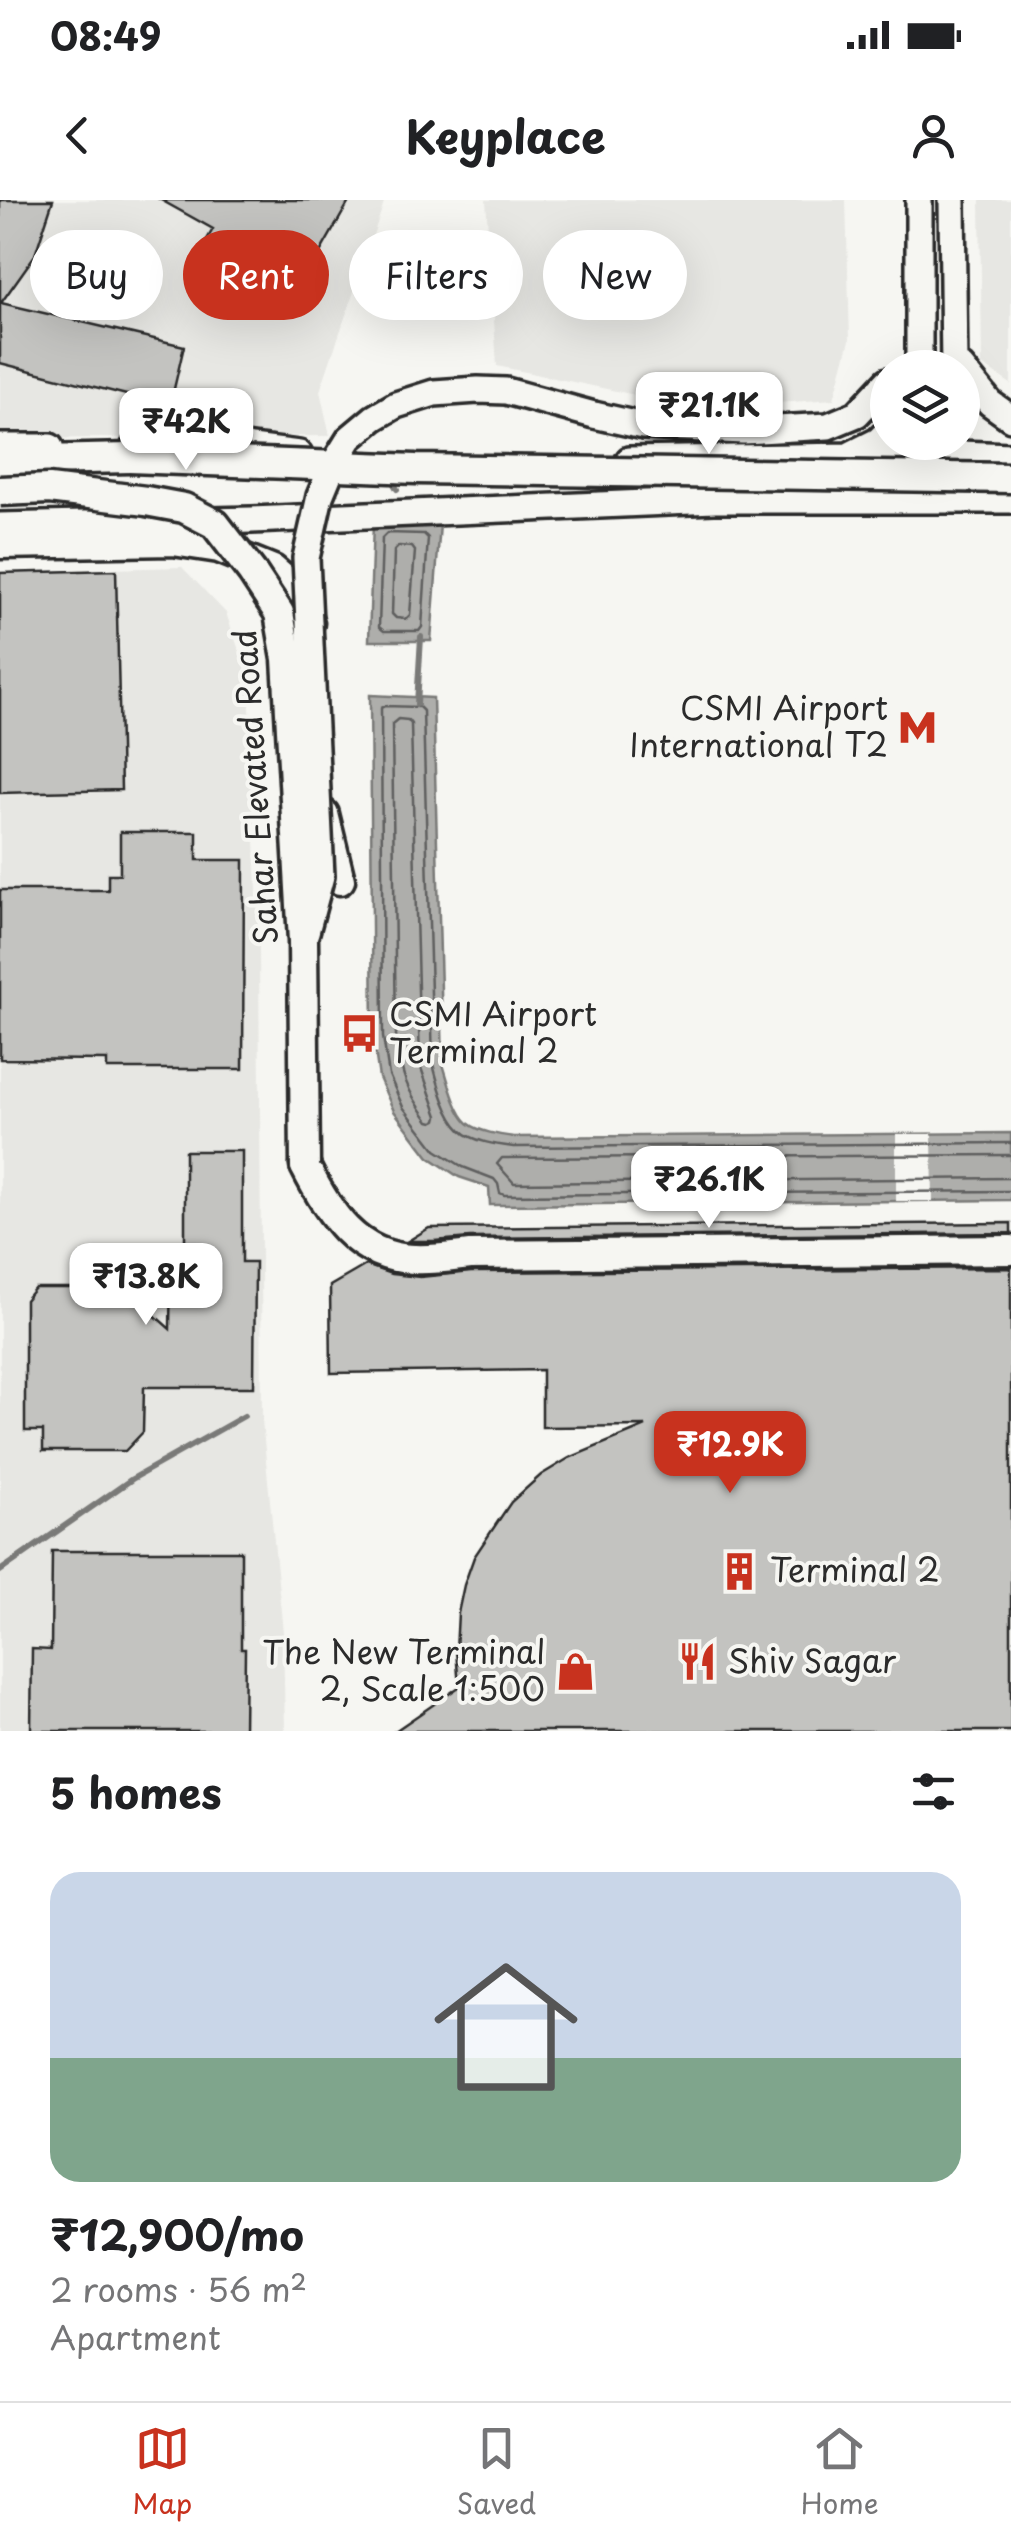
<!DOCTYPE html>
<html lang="en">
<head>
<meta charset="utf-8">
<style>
  body { margin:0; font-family:"Playpen Sans",sans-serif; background:#f6f6f6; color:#202124; height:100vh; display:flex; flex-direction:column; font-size:38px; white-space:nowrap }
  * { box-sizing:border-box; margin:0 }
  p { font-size:32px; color:#757577 }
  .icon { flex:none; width:55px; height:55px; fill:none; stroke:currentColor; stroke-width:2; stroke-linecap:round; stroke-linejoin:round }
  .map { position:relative; height:1531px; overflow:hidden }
  .sheet { display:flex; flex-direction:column; background:#fff; flex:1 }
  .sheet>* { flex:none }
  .guide { position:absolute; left:30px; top:30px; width:952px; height:90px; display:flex; gap:20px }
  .tools { position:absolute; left:870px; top:150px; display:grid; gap:20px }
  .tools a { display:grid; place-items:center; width:110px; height:110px; border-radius:50%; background:#fff; box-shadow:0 10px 40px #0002; font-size:50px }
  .price { position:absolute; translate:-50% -85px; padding:0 22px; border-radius:20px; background:#fff; color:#222; font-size:32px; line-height:65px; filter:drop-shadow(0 2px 5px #0008) }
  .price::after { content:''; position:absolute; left:50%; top:60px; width:30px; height:22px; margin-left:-15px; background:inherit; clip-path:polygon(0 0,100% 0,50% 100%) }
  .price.selected { background:#c8321e; color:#fff }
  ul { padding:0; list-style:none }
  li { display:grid; align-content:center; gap:20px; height:530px; padding:0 50px }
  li+li { border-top:2px solid #e0e0e0 }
  li span { display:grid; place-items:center; height:310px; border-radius:30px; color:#555 }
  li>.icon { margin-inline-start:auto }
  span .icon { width:180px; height:180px; fill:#fffc; stroke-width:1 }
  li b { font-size:42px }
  h2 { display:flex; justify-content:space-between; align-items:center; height:120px; padding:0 50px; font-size:42px }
  .tag { padding:0 35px; border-radius:45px; background:#fff; box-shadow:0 10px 40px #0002; font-size:35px; line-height:90px }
  .tag.selected { background:#c8321e; color:#fff }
  .status { display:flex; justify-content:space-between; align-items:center; height:70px; padding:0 50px; background:#fff; direction:ltr }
  .status svg { height:28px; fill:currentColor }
  header { display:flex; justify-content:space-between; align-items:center; height:130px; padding:0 50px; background:#fff; font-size:45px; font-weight:700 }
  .tab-bar { display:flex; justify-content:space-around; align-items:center; height:140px; border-top:2px solid #e0e0e0; background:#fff; font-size:28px; color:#757577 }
  .tab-bar a { display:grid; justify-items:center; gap:5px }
  .tab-bar .selected { color:#c8321e }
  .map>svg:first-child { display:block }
  .built { fill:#e7e7e3 }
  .water { fill:#aeaeab; stroke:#7a7a78; stroke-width:2.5 }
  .pier { fill:#f6f6f2 }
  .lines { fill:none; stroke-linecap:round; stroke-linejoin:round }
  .shore { stroke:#5f5f5e; stroke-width:2.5 }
  .stream { stroke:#7a7a78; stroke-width:6 }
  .building { fill:#c3c3c0; stroke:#2b2b2b; stroke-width:2.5 }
  .secondary-casing { stroke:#2b2b2b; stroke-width:32 }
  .primary-casing { stroke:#2b2b2b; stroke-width:35 }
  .secondary { stroke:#f6f6f2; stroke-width:25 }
  .primary { stroke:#f6f6f2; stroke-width:28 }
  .secondary-bridge-casing { stroke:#2b2b2b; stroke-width:32; stroke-linecap:butt }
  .primary-bridge-casing { stroke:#2b2b2b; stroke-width:35; stroke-linecap:butt }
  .secondary-bridge { stroke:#f6f6f2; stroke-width:25 }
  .primary-bridge { stroke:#f6f6f2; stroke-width:28 }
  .labels { text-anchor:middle; stroke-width:8; stroke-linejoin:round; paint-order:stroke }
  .poi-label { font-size:32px; fill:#2b2b2b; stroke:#f6f6f2; text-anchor:start }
  .street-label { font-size:32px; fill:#2b2b2b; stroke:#f6f6f2 }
</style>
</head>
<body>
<div class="status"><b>08:49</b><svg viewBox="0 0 49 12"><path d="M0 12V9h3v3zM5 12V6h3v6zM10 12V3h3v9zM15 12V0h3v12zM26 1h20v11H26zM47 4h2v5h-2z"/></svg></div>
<header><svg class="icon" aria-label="back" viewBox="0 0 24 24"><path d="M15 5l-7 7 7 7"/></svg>Keyplace<svg class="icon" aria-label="person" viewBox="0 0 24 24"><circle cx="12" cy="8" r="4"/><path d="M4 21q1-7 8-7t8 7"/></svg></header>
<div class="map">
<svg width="1011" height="1531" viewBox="0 0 1011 1531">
  <rect width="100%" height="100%" fill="#f6f6f2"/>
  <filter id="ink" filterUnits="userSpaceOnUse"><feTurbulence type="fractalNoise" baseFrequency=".01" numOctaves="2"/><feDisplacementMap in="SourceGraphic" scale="20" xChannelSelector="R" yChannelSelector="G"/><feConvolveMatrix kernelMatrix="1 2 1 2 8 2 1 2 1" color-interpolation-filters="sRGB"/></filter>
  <g filter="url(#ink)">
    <!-- built -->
    <path class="built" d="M0,0H385L320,191L330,236L0,239Z
      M486,0H846L850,140L834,199L763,204L659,200L497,166Z
      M980,0H1011V184L982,165Z
      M182,367L226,413L249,479L259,745L262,1220L283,1432L285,1531H0V372Z"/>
    <!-- water -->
    <path class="water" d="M373,323L440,324L431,441H369Z
      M370,495L433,498L443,864C448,880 455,911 468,923C479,932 500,935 514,937L1011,933V1000L490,1005L489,987L459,977L429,957L394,911L379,878L373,837Z"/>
    <!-- pier -->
    <path class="pier" d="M896,934H932L933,1001H896Z"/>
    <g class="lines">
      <!-- shore -->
      <path class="shore" d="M387,333L424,334L428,338L422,427L419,431H384L379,427L382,338Z
        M399,346L412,347L415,351L410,415L406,419L396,418L392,414L394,351Z
        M398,519L408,520L411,524L420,865L438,916L437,920L433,922L429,921C406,890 401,874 396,836L392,524Z
        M1011,943L514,947C498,945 473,942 461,930C446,916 438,883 433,864L423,511L419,507L385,506L381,508L383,837L389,875L403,907L436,950L463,967L494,979L498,984L500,993L504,995L1011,991
        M1011,955L502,958L497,964L514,983L1011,978"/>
      <!-- stream -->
      <path class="stream" d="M390,277L397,289
        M417,504L421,437
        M0,1371L132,1279L244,1216"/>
    </g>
    <!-- building -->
    <path class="building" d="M0,0H53L35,55L1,103L184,146L170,206L0,163Z
      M161,0H350L292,102L201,50L213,29Z
      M116,370L121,590L0,593V373Z
      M120,632H197V660H244L243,869H107V860L0,859V690H108V674H120Z
      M185,951H242V1062H255L254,1187H144L143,1232L125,1251H43V1231H25V1100L35,1088H124L170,1129L171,1062H185Z
      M1011,1023V1033L470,1038L434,1041H408L429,1028Z
      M366,1065L391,1074L420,1077L471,1072L1011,1068V1531H395L459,1487L456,1451L458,1413L464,1385L474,1357L511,1302L541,1275L569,1258L646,1226L542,1227V1170L331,1173L330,1086Z
      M52,1351H241V1449H245L244,1531H31L32,1449L51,1450Z"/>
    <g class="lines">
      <defs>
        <path id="secondary" d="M919,0V168
          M952,0L954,168
          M962,168L990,203L1011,218
          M594,215L643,226L743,231L828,226L857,214L888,181
          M135,246L229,245L299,254
          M0,247H50
          M852,254L878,241L888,231
          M629,260L959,254L1011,256
          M0,326L252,320L714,300H1011"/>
        <path id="primary" d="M0,261L130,258
          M0,344L173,341L219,348L273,370L297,391L309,423
          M324,614L340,680
          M305,966C328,1012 356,1058 414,1059C432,1060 452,1057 470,1055L1011,1050"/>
      </defs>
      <!-- secondary casing -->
      <use href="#secondary" class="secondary-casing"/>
      <!-- primary casing -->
      <use href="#primary" class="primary-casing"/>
      <!-- secondary -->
      <use href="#secondary" class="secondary"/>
      <!-- primary -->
      <use href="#primary" class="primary"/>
      <defs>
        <path id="secondary-bridge" d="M306,732L321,676L306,358L320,296L332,267L350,238L374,218L396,205L434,193L478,190L506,191L594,215"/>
        <path id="primary-bridge" d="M130,258L416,269L1011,278
          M0,291L49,289L146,301L184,308L215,324L252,372L279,413L287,459L303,741L305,966"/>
      </defs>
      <!-- secondary-bridge casing -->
      <use href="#secondary-bridge" class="secondary-bridge-casing"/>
      <!-- primary-bridge casing -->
      <use href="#primary-bridge" class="primary-bridge-casing"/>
      <!-- secondary-bridge -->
      <use href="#secondary-bridge" class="secondary-bridge"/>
      <!-- primary-bridge -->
      <use href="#primary-bridge" class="primary-bridge"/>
    </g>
  </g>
  <!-- icons -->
  <defs>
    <symbol id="metro-bare" viewBox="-9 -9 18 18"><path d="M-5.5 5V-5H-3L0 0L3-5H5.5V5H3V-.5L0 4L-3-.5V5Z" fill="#c8321e" stroke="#f6f6f2" stroke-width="2.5" paint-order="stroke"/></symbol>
    <symbol id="bus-bare" viewBox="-9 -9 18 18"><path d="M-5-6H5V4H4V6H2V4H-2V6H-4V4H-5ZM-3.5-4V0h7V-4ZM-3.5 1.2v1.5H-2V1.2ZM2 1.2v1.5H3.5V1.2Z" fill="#c8321e" stroke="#f6f6f2" stroke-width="2.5" paint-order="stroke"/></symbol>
    <symbol id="building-bare" viewBox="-9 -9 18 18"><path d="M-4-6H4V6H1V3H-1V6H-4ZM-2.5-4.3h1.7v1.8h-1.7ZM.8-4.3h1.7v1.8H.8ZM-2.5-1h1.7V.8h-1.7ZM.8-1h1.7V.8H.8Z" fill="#c8321e" stroke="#f6f6f2" stroke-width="2.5" paint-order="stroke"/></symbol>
    <symbol id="restaurant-bare" viewBox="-9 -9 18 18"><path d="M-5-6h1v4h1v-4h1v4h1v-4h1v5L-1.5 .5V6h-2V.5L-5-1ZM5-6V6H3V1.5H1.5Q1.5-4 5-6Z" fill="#c8321e" stroke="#f6f6f2" stroke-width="2.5" paint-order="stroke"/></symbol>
    <symbol id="shop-bare" viewBox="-9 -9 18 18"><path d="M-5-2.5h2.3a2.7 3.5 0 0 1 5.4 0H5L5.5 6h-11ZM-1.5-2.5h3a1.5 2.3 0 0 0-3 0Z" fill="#c8321e" stroke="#f6f6f2" stroke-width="2.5" paint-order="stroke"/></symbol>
  </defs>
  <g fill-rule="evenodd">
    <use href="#metro-bare" x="890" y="500" width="55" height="55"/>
    <use href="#bus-bare" x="332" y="806" width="55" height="55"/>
    <use href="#building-bare" x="712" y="1344" width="55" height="55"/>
    <use href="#restaurant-bare" x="670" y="1434" width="55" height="55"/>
    <use href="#shop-bare" x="548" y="1444" width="55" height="55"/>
  </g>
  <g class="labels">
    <!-- poi labels -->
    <g class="poi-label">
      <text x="888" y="520" text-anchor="end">CSMI Airport<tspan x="888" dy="37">International T2</tspan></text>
      <text x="389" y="826">CSMI Airport<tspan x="389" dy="37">Terminal 2</tspan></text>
      <text x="770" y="1382">Terminal 2</text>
      <text x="545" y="1464" text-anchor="end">The New Terminal<tspan x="545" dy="37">2, Scale 1:500</tspan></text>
      <text x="728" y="1473">Shiv Sagar</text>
    </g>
    <!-- street labels -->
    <g class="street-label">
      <text transform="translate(256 587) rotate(-94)" y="11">Sahar Elevated Road</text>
    </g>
  </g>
</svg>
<div class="tools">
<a><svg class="icon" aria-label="layers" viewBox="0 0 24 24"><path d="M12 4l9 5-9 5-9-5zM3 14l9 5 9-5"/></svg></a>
</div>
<b class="price" style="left:709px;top:257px">₹21.1K</b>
<b class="price" style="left:186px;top:273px">₹42K</b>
<b class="price" style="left:709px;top:1031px">₹26.1K</b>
<b class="price" style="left:146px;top:1128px">₹13.8K</b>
<b class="price selected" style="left:730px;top:1296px">₹12.9K</b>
<div class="guide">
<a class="tag">Buy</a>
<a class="tag selected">Rent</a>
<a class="tag">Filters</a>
<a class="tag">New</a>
</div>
</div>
<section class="sheet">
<h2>5 homes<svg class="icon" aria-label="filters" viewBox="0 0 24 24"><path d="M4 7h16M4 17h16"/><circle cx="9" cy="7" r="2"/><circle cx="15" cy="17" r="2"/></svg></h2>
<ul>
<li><span style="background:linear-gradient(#c9d6e8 60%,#7fa58c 0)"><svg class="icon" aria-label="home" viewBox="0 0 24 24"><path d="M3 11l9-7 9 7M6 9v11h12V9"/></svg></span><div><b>₹12,900/mo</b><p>2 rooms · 56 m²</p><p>Apartment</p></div></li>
</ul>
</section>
<nav class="tab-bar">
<a class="selected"><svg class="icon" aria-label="map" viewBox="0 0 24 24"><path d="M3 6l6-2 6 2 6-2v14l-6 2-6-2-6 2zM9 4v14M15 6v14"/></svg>Map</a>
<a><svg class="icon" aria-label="saved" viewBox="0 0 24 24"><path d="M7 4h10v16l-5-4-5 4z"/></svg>Saved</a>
<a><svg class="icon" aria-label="home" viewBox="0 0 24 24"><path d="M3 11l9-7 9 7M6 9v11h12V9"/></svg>Home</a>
</nav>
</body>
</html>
